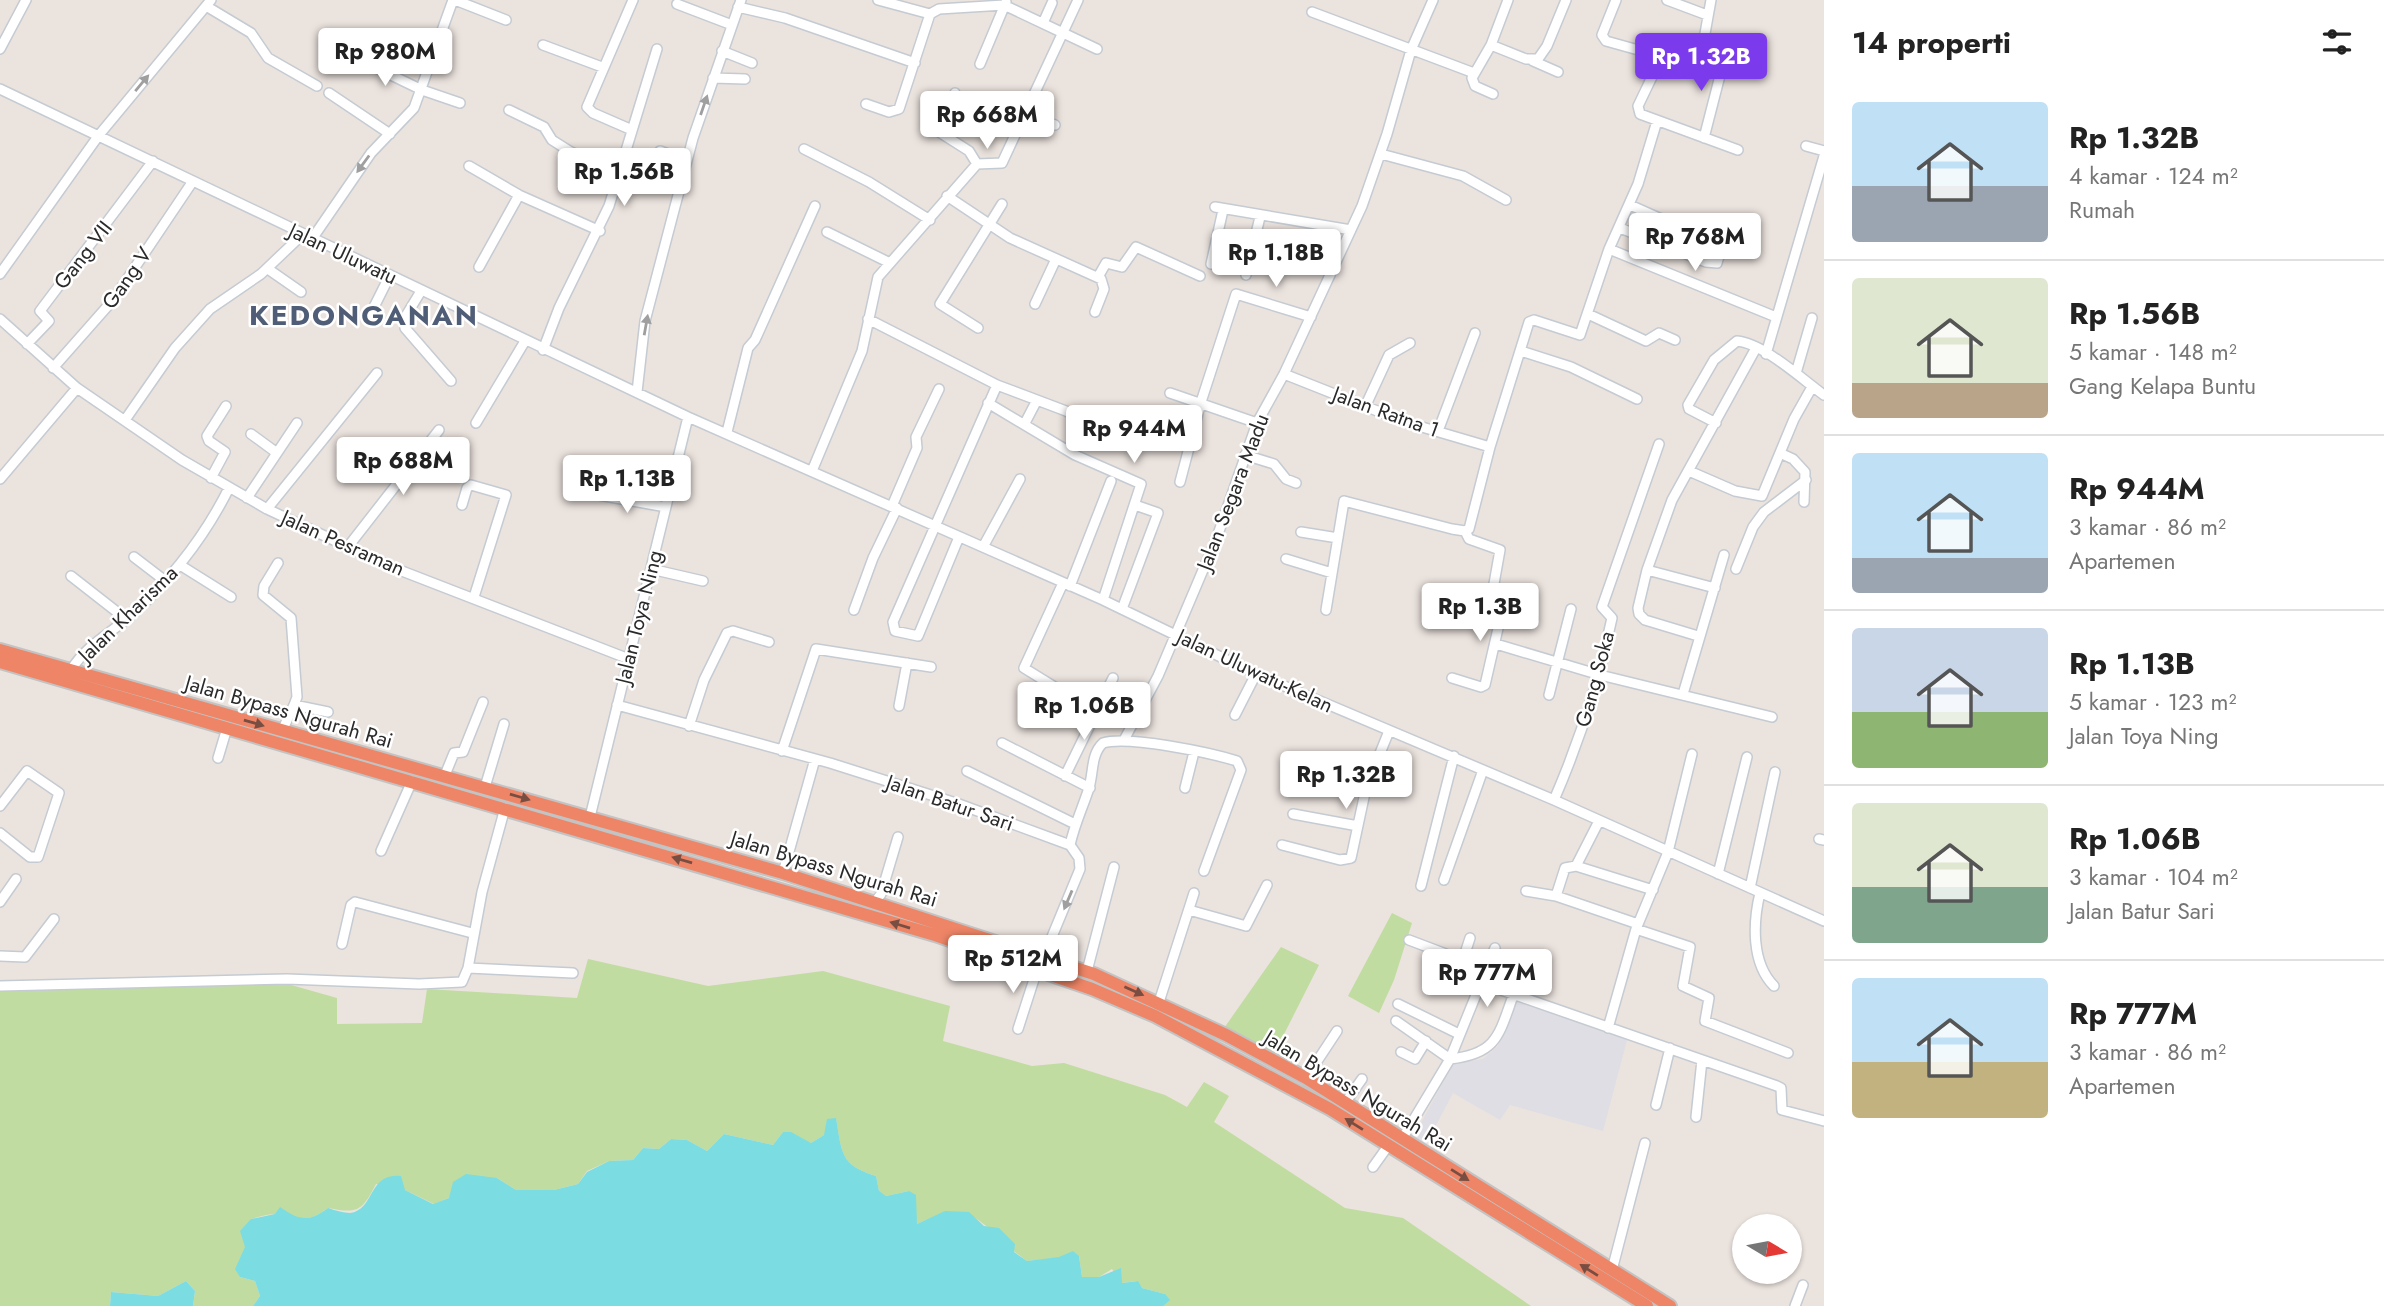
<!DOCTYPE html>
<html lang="id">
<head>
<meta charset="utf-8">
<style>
  body { margin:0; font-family:Jost,sans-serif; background:#f6f6f6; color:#222; height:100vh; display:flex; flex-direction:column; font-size:26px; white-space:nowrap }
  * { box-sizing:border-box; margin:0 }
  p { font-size:23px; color:#767676 }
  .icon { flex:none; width:38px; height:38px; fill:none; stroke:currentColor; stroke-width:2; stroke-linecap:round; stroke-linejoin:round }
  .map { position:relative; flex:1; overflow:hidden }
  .details { display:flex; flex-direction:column; background:#fff; width:560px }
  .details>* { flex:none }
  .needle { width:46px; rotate:100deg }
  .controls { position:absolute; left:1732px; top:1214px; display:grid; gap:14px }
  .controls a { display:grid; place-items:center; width:70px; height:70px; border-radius:50%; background:#fff; box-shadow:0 2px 5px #0004; font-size:35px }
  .price { position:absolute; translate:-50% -60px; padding:0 16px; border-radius:7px; background:#fff; color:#222; font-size:23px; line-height:46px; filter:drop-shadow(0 2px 4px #0008) }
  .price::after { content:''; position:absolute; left:50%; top:42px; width:21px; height:16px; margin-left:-10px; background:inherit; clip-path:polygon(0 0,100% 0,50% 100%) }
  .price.selected { background:#7c3aed; color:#fff }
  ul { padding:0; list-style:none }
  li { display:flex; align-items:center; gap:21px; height:175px; padding:0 28px }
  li+li { border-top:2px solid #e0e0e0 }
  li span { display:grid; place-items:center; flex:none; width:196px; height:140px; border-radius:7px; color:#555 }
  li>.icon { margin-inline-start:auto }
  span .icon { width:84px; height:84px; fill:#fffc; stroke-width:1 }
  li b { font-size:30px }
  h2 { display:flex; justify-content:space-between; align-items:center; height:84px; padding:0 28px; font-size:30px }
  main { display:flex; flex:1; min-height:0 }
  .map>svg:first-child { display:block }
  .industrial { fill:#dedee4 }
  .green { fill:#c1dca0 }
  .water { fill:#7bdce2 }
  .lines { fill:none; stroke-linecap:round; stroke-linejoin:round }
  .minor-casing { stroke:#c5cbd2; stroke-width:12 }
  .highway-casing { stroke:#c3c3c3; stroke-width:16 }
  .minor { stroke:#fff; stroke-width:9 }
  .highway { stroke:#ee8566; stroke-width:12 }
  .oneway { fill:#9f9f9f }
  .oneway2 { fill:#784e42 }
  .labels { text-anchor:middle; stroke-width:5; stroke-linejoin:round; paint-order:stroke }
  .street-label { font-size:21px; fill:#2a2a2a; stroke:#fff }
  .district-label { font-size:28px; font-weight:bold; letter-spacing:2px; fill:#4f5e76; stroke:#fff }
</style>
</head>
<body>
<main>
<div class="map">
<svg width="1824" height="1306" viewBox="0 0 1824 1306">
  <rect width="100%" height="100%" fill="#ebe3de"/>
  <!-- industrial -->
  <path class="industrial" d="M1516,998L1627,1040L1603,1131L1510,1105L1500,1120L1453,1093L1426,1144L1414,1136L1453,1064L1483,1059L1498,1046Z"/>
  <!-- green -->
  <path class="green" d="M1392,913L1412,923L1394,980L1379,1013L1348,996Z
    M1281,947L1319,965L1274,1054L1222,1031Z
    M588,959L708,986L823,971L950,1006L943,1041L1032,1066L1064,1063L1165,1095L1187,1107L1204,1082L1229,1096L1214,1122L1345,1208L1403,1218L1531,1306H1163L1165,1294L1142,1288L1137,1281L1122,1283L1112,1269L1099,1277H1082L1079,1256L1027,1261C978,1227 979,1196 917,1224L909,1191L886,1196L879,1192L876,1176C840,1165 842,1153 836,1119L824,1135L811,1143L783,1132L773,1145L724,1134L707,1151L687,1140L671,1139L659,1149L643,1148L633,1160L609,1161L587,1171L578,1184L554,1190H516L497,1178L434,1204L405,1190L376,1184C362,1211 358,1214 328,1208C303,1227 299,1214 274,1214C267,1214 259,1217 251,1219L240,1277L255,1281L260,1296L253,1306H193L195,1291L186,1281L158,1296L111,1292L110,1306H0V989L277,981L337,998V1024L422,1023L427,989L577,998Z"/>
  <!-- water -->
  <path class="water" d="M836,1118C842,1153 840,1165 876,1176L879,1191L886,1196L909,1191L916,1195L917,1224L945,1211L969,1212L984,1226L999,1228L1015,1244L1014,1252L1027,1261L1059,1257L1073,1251L1079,1256L1082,1277H1099L1121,1268L1122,1283L1138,1281L1142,1288L1165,1294L1170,1300L1163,1306H253L260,1296L255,1281L240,1277L235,1269L245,1247L240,1231L251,1219L275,1214L280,1207C299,1220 308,1223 328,1208C334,1210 344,1213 350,1213C375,1210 368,1172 401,1176L405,1190L433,1204L449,1198L453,1182L466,1174L497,1178L516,1190H554L578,1184L587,1172L609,1161L633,1160L643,1148L659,1149L671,1139L687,1140L707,1151L724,1134L773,1145L783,1132H791L811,1143L824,1135L827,1119Z
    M186,1281L195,1291L193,1306H110L111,1292L158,1296Z"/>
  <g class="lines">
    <defs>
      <path id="minor" d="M455,0L506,20
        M878,0L930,14
        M1616,0L1602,35L1606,41L1721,73
        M1667,0L1707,15
        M677,4L732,25
        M206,6L251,33L268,58L317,86
        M738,7L785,18L915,63
        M1312,12L1474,73
        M1043,23L1052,3
        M1728,39L1725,56L1761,67
        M543,45L602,67
        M1491,45L1526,59H1538L1547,46L1566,0
        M0,49L26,0
        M722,51L752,63
        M1661,58L1638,106L1640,114L1738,150
        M362,61L422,90L460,103
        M1533,61L1558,72
        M980,64L1006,2
        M1699,67L1711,0
        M713,78L745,79
        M0,89L688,417L1103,600L1256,674L1554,800L1824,921
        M329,93L390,134
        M1493,94L1475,86L1472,78L1491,45L1508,0
        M866,104L889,112L899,109L930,14L939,9L1004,5L1097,49
        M509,110L544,127L552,140L571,152L619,172
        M1025,113L1055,125
        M632,130L593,113L587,107L633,0
        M1704,138L1725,56
        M1806,146L1824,151
        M804,149L869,182L930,220
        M660,151L687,161
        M1381,154L1463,176L1506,200
        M977,164L1002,163L1078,0
        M469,166L519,195L600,231
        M947,196L1010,238L1101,279L1104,289L1095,312
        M1215,207L1351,230
        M1620,228L1706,262L1717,263L1722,246L1630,205
        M827,232L888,262
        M312,239L371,153L414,108L453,0
        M1609,249L1776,317
        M1211,264L1223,210
        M479,267L519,195
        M268,269L301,292
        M0,274L99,135L211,0
        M1246,275L1260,217
        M1098,277L1106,263L1122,267L1136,247L1200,276
        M421,291L407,314L405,328L451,381
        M1035,304L1056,259
        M1588,314L1646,341L1659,333L1675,340
        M369,317L390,275
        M0,319L77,388L182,460L267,509L389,566L629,659
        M868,319L997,385L1066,411L1123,442
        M978,328L940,304L1002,204
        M27,344L49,321L40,311L153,161
        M543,350L559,308L609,206L657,49
        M1521,351L1571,367L1637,399
        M1766,354L1824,156
        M53,368L113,300L193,181
        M1796,373L1812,318
        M1284,374L1405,422L1490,447
        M637,392L645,321L693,138L741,0
        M1170,393L1257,423
        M988,403L1075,455L1141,484L1103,600
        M1365,407L1389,355L1410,343
        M125,420L175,348L210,309L261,274L302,235
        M476,423L525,341
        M1025,423L1037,400
        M1716,423L1689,409L1688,405L1714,360L1737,341C1763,343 1803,380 1824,395
        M1438,431L1475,333
        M727,432L748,348L755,340L815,206
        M251,434L277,453
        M1782,454L1793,459L1805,472L1804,502
        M1245,455L1274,464L1286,479L1296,483
        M812,471L862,351L878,277L977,164L969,151L939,132L955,93
        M1689,471L1735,491L1762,496L1794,419L1812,387
        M211,478L225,452L209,441L207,436L226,406
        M0,479L77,388
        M1180,482L1201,402L1236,294L1311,317
        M593,494L666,507
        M247,498L297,423
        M462,505L467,488L471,485L506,495L474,597
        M892,506L917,448L916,437L939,389
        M267,509L377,373
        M1465,531L1469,539L1500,550L1490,606L1533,619
        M1301,532L1338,538
        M959,537L918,636L895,631L893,622L997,385
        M983,547L1020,479
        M347,548L439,430
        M134,557L164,580
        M1286,559L1332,573
        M278,563L264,586L263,595L291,618L297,697L294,705
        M180,565L231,597
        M651,569L703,581
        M1736,569L1753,527L1764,512L1806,480
        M1647,570L1715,588
        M71,576L126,619
        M1070,586L1111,481
        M1122,609L1158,513L1135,505
        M854,610L873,558L897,508
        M1326,610L1344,501L1452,529L1465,531L1469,529L1490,447L1529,322L1534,320L1580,335L1609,249L1638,184L1657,121
        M1698,636L1645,620L1639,614L1638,608L1647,570L1672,500L1756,348
        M1496,644L1600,675L1772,717
        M71,670C88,643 112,633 135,612C175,575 205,536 229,488
        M1452,678L1481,687L1485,685L1502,611
        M1058,689L1024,668L1063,583
        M1683,694L1724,555
        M1549,695L1571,609
        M617,705L830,763L956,803L1070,845L1079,858L1080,869L1044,956
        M899,706L907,663
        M1235,715L1256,674
        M689,726L704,680L727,633L733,631L769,642
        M282,731L294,705L328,712
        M1124,740L1158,676L1217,537L1257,423L1284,374L1362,206L1387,134L1411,50L1433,0
        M1002,743L1090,788
        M782,751L816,649L931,667
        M218,758L227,728
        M967,771L1075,824
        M1295,773L1366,788
        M445,775L454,753L463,752L483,702
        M1065,776L1113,678
        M485,787L504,724
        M1185,788L1194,752
        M1554,800C1580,740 1599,681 1612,618L1602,607L1659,444
        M0,806L27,771L59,793L38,857H30L0,833
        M1293,814L1358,826
        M590,817L688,417
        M1819,839L1824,840
        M1070,845C1074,826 1082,809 1088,791C1094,775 1090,755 1103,743C1127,735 1211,753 1237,761L1241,770L1204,871
        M1282,845L1340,860L1351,858L1366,788L1389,731
        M381,851L412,781
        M1576,866L1599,821
        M783,873L815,759
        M1718,874L1747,757
        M1444,880L1483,770
        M1421,886L1454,756
        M1750,888L1775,772
        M1526,891L1556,896L1565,868L1576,866L1653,890
        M1760,893C1753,922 1751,963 1774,986
        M1556,896L1638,924
        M0,902L16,879
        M875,902L881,894L898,837
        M1189,910L1246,926L1267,885
        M1636,929L1690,947L1683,986L1709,998L1705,1021L1788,1053
        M1409,940L1446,954L1445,969L1458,975L1777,1086L1781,1088L1782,1110L1824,1121
        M342,944L351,905L355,902L472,933
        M0,956L25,957L54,919
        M468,968L573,973
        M1087,971L1114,867
        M1458,975L1470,938
        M0,986L287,979L419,984L462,982L468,968L482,892L505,808
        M1159,1002L1194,893
        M1398,1004L1459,1034
        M1396,1021L1450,1059C1498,1054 1499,1034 1514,993
        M1608,1028L1636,929L1668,852L1692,754
        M1018,1029L1037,970
        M1401,1052L1415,1059L1426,1041
        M1306,1078L1337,1031
        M1345,1103L1362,1079
        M1656,1105L1670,1048
        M1696,1117L1702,1060
        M1402,1139L1450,1059L1495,948
        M1373,1167L1388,1146
        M1612,1270L1645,1143
        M1795,1306L1803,1285"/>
      <path id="highway" d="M0,650L783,873L1094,974L1226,1035L1306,1078L1670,1306
        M0,662L935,935L1092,989L1155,1016L1330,1109L1647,1306"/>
    </defs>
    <!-- minor casing -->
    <use href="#minor" class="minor-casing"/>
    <!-- highway casing -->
    <use href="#highway" class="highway-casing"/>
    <!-- minor -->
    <use href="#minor" class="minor"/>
    <!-- highway -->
    <use href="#highway" class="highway"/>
  </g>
  <!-- one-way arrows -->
  <defs><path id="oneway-solid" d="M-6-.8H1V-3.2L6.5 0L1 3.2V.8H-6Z" transform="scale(1.75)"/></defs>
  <g class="oneway">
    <use href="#oneway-solid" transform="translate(142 83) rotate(-50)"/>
    <use href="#oneway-solid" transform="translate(704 105) rotate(-71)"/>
    <use href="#oneway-solid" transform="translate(363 164) rotate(126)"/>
    <use href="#oneway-solid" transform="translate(646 325) rotate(-80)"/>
    <use href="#oneway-solid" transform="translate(1068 900) rotate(113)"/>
  </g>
  <g class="oneway2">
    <use href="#oneway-solid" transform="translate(254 723) rotate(16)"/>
    <use href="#oneway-solid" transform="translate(520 797) rotate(16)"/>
    <use href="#oneway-solid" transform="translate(682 860) rotate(-164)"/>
    <use href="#oneway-solid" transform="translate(900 925) rotate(-163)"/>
    <use href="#oneway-solid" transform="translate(1134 991) rotate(24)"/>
    <use href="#oneway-solid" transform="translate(1354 1124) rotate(-148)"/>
    <use href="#oneway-solid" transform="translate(1460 1175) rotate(32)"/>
    <use href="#oneway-solid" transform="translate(1589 1270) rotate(-148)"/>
  </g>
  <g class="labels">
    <!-- street labels -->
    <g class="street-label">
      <text transform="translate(343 254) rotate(25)" y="7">Jalan Uluwatu</text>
      <text transform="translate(83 255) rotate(-52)" y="7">Gang VII</text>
      <text transform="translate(127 278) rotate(-55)" y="7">Gang V</text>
      <text transform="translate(1386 412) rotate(20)" y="7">Jalan Ratna 1</text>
      <text transform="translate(1233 492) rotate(-69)" y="7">Jalan Segara Madu</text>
      <text transform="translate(343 543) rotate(24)" y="7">Jalan Pesraman</text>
      <text transform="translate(128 614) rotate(-44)" y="7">Jalan Kharisma</text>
      <text transform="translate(639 617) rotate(-76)" y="7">Jalan Toya Ning</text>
      <text transform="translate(1255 671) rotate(25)" y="7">Jalan Uluwatu-Kelan</text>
      <text transform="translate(1595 679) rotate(-75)" y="7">Gang Soka</text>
      <text transform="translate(289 712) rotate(16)" y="7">Jalan Bypass Ngurah Rai</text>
      <text transform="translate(950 803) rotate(19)" y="7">Jalan Batur Sari</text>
      <text transform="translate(834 869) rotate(17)" y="7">Jalan Bypass Ngurah Rai</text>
      <text transform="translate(1358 1091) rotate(31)" y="7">Jalan Bypass Ngurah Rai</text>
    </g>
    <!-- district labels -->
    <g class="district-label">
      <text x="364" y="325">KEDONGANAN</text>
    </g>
  </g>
</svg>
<div class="controls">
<a><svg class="needle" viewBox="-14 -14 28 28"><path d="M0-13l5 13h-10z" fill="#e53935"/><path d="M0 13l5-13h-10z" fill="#767676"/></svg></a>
</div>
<b class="price" style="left:385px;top:88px">Rp 980M</b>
<b class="price selected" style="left:1701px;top:93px">Rp 1.32B</b>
<b class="price" style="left:987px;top:151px">Rp 668M</b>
<b class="price" style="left:624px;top:208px">Rp 1.56B</b>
<b class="price" style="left:1695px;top:273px">Rp 768M</b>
<b class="price" style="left:1276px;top:289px">Rp 1.18B</b>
<b class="price" style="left:1134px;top:465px">Rp 944M</b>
<b class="price" style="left:403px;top:497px">Rp 688M</b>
<b class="price" style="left:627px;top:515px">Rp 1.13B</b>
<b class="price" style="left:1480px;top:643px">Rp 1.3B</b>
<b class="price" style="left:1084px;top:742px">Rp 1.06B</b>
<b class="price" style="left:1346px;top:811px">Rp 1.32B</b>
<b class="price" style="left:1013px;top:995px">Rp 512M</b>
<b class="price" style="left:1487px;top:1009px">Rp 777M</b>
</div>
<section class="details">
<h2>14 properti<svg class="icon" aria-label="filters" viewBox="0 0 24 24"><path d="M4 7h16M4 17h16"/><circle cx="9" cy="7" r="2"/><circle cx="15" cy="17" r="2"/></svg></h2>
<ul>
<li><span style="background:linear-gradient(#bfe0f5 60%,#9aa5b1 0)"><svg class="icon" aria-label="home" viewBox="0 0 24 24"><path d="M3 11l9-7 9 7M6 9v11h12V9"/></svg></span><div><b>Rp 1.32B</b><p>4 kamar · 124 m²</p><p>Rumah</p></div></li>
<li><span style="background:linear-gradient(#dfe7d0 75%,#b9a48a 0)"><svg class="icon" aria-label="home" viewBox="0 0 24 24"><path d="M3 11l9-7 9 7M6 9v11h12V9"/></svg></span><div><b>Rp 1.56B</b><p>5 kamar · 148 m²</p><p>Gang Kelapa Buntu</p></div></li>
<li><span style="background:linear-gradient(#bfe0f5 75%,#9aa5b1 0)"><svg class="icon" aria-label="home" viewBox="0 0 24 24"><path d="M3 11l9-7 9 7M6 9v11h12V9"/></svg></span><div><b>Rp 944M</b><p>3 kamar · 86 m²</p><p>Apartemen</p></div></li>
<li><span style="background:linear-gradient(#c9d6e8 60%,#8fb573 0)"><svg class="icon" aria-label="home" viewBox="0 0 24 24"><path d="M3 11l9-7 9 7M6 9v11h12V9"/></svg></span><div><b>Rp 1.13B</b><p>5 kamar · 123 m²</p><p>Jalan Toya Ning</p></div></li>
<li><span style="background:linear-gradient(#dfe7d0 60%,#7fa58c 0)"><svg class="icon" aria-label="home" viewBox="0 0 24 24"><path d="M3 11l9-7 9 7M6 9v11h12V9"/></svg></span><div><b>Rp 1.06B</b><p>3 kamar · 104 m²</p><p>Jalan Batur Sari</p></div></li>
<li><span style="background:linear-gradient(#bfe0f5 60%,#c2b280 0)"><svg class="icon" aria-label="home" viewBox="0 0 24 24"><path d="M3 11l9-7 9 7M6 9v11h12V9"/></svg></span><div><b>Rp 777M</b><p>3 kamar · 86 m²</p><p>Apartemen</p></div></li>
</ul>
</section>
</main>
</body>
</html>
